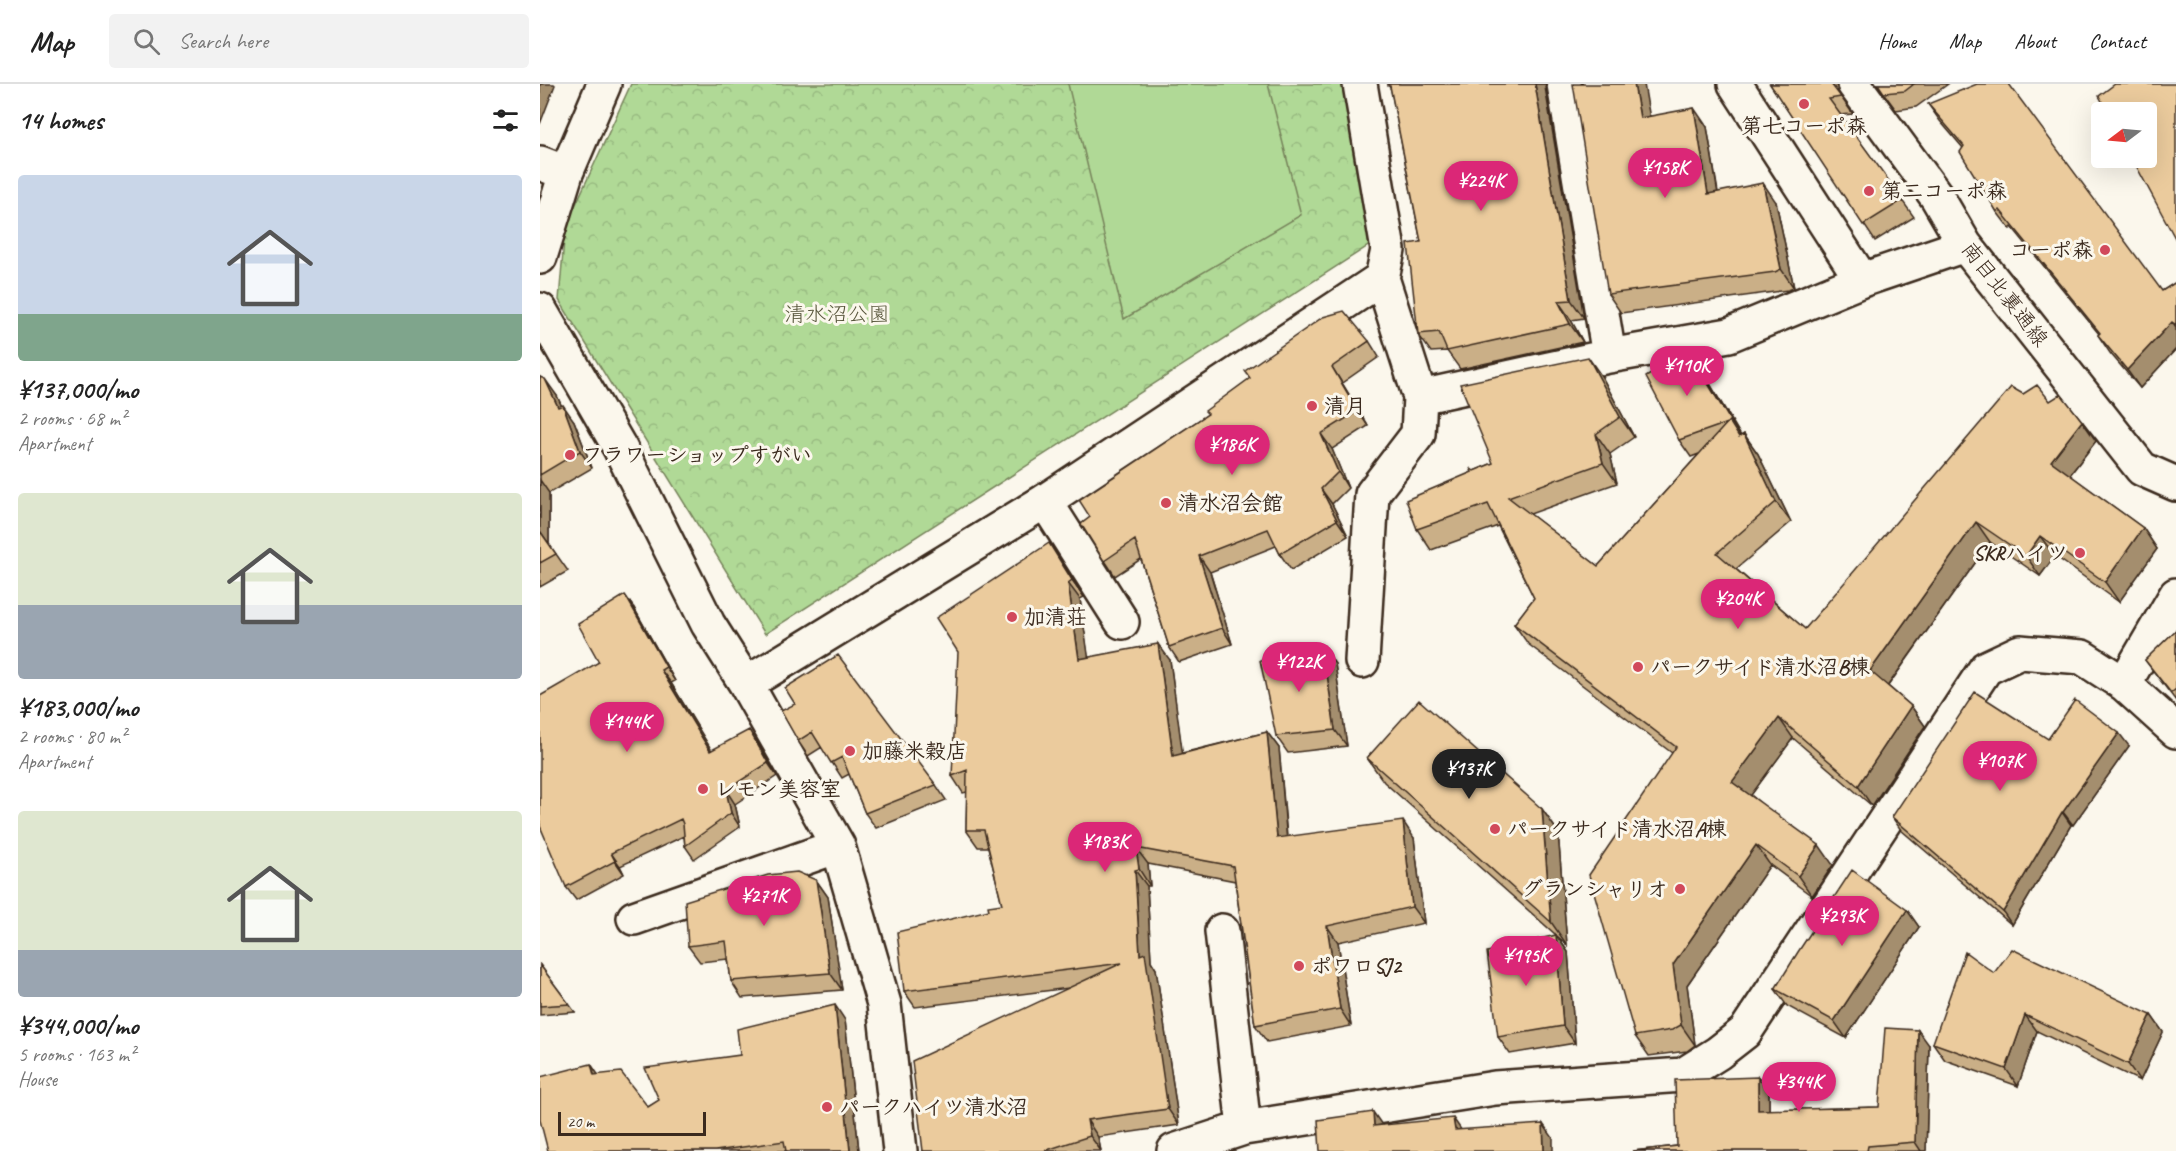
<!DOCTYPE html>
<html lang="en">
<head>
<meta charset="utf-8">
<style>
  body { margin:0; font-family:Caveat,"Klee One",sans-serif; background:#f2f2f2; color:#222; height:100vh; display:flex; flex-direction:column; font-size:22px; white-space:nowrap }
  * { box-sizing:border-box; margin:0 }
  p { font-size:20px; color:#767676 }
  .icon { flex:none; width:33px; height:33px; fill:none; stroke:currentColor; stroke-width:2; stroke-linecap:round; stroke-linejoin:round }
  .map { position:relative; flex:1; overflow:hidden }
  .details { display:flex; flex-direction:column; background:#fff; width:540px }
  .details>* { flex:none }
  .needle { width:39px; rotate:254deg }
  .tools { position:absolute; left:1551px; top:18px; display:grid; gap:12px }
  .tools a { display:grid; place-items:center; width:66px; height:66px; border-radius:6px; background:#fff; box-shadow:0 6px 24px #0002; font-size:30px }
  .scale { position:absolute; left:18px; bottom:15px; width:148px; box-sizing:border-box; padding-left:6px; border:3px solid #3b2a1e; border-top:0; font-size:16px; line-height:21px; white-space:nowrap; color:#3b2a1e; -webkit-text-stroke:4px #fbf7ec; paint-order:stroke }
  .price { position:absolute; translate:-50% -51px; padding:0 14px; border-radius:21px; background:#db2777; color:#fff; font-size:20px; line-height:39px; filter:drop-shadow(0 2px 3px #0008) }
  .price::after { content:''; position:absolute; left:50%; top:36px; width:18px; height:14px; margin-left:-9px; background:inherit; clip-path:polygon(0 0,100% 0,50% 100%) }
  .price.on { background:#222; color:#fff }
  ul { padding:0; list-style:none }
  li { display:grid; align-content:center; gap:12px; height:318px; padding:0 18px }
  li span { display:grid; place-items:center; height:186px; border-radius:6px; color:#555 }
  li>.icon { margin-inline-start:auto }
  span .icon { width:108px; height:108px; fill:#fffc; stroke-width:1 }
  li b { font-size:26px }
  h2 { display:flex; justify-content:space-between; align-items:center; height:72px; padding:0 18px; font-size:26px }
  header { display:flex; align-items:center; gap:36px; box-sizing:border-box; height:84px; padding:0 30px; background:#fff; border-bottom:2px solid #e0e0e0 }
  header strong { font-size:28px }
  nav { display:flex; gap:33px; margin-inline-start:auto; font-size:21px }
  .search { width:420px; height:54px; background:#f2f2f2; display:flex; align-items:center; gap:15px; box-sizing:border-box; padding:0 21px; border-radius:6px; color:#767676; font-size:22px }
  main { display:flex; flex:1; min-height:0 }
  .map>svg:first-child { display:block }
  .park { fill:url(#park-crowns); stroke:#76825a; stroke-width:1.5 }
  .pitch { fill:#b0d996; stroke:#76825a; stroke-width:1.5 }
  .lines { fill:none; stroke-linecap:round; stroke-linejoin:round }
  .minor-casing { stroke:#3b2a1e; stroke-width:38 }
  .minor { stroke:#fbf7ec; stroke-width:33 }
  .wall { fill:#caaf87; stroke:#3b2a1e; stroke-width:1.5 }
  .shaded-wall { fill:#a48e6e; stroke:#3b2a1e; stroke-width:1.5 }
  .building { fill:#ebcb9d; stroke:#3b2a1e; stroke-width:1.5 }
  .poi-dot { fill:#d1495b; stroke:#fbf7ec; stroke-width:2 }
  .labels { text-anchor:middle; stroke-width:6; stroke-linejoin:round; paint-order:stroke }
  .poi-label { font-size:21px; font-weight:bold; fill:#3b2a1e; stroke:#fbf7ec; text-anchor:start }
  .street-label { font-size:21px; fill:#3b2a1e; stroke:#fbf7ec }
  .park-label { font-size:21px; fill:#58563c; stroke:#fbf7ec }
</style>
</head>
<body>
<header>
<strong>Map</strong>
<div class="search"><svg class="icon" aria-label="search" viewBox="0 0 24 24"><circle cx="10" cy="10" r="6"/><path d="M15 15l6 6"/></svg>Search here</div>
<nav><a>Home</a><a>Map</a><a>About</a><a>Contact</a></nav>
</header>
<main>
<section class="details">
<h2>14 homes<svg class="icon" aria-label="filters" viewBox="0 0 24 24"><path d="M4 7h16M4 17h16"/><circle cx="9" cy="7" r="2"/><circle cx="15" cy="17" r="2"/></svg></h2>
<ul>
<li><span style="background:linear-gradient(#c9d6e8 75%,#7fa58c 0)"><svg class="icon" aria-label="home" viewBox="0 0 24 24"><path d="M3 11l9-7 9 7M6 9v11h12V9"/></svg></span><div><b>¥137,000/mo</b><p>2 rooms · 68 m²</p><p>Apartment</p></div></li>
<li><span style="background:linear-gradient(#dfe7d0 60%,#9aa5b1 0)"><svg class="icon" aria-label="home" viewBox="0 0 24 24"><path d="M3 11l9-7 9 7M6 9v11h12V9"/></svg></span><div><b>¥183,000/mo</b><p>2 rooms · 80 m²</p><p>Apartment</p></div></li>
<li><span style="background:linear-gradient(#dfe7d0 75%,#9aa5b1 0)"><svg class="icon" aria-label="home" viewBox="0 0 24 24"><path d="M3 11l9-7 9 7M6 9v11h12V9"/></svg></span><div><b>¥344,000/mo</b><p>5 rooms · 163 m²</p><p>House</p></div></li>
</ul>
</section>
<div class="map">
<svg width="1636" height="1067" viewBox="0 0 1636 1067">
  <defs>
    <pattern id="park-crowns" width="20" height="18" patternUnits="userSpaceOnUse" patternTransform="scale(1.5)"><rect width="20" height="18" fill="#b0d996"/><path d="M2 6a3 3 0 1 1 6 0M12 15a3 3 0 1 1 6 0" fill="none" stroke="#98ba81"/></pattern>
  </defs>
  <rect width="100%" height="100%" fill="#fbf7ec"/>
  <filter id="ink" filterUnits="userSpaceOnUse"><feTurbulence type="fractalNoise" baseFrequency=".0167" numOctaves="2"/><feDisplacementMap in="SourceGraphic" scale="12" xChannelSelector="R" yChannelSelector="G"/><feConvolveMatrix kernelMatrix="1 2 1 2 8 2 1 2 1" color-interpolation-filters="sRGB"/></filter>
  <g filter="url(#ink)">
    <!-- park -->
    <path class="park" d="M91,0H802L836,157L225,550L19,216L25,144Z"/>
    <!-- pitch -->
    <path class="pitch" d="M528,0H728L761,131L584,235Z"/>
    <g class="lines">
      <defs>
        <path id="minor" d="M1024,0L1069,272
          M1195,0L1322,196
          M1314,0L1397,113L1425,161L1602,385L1636,400
          M0,79L26,89
          M0,173L26,89L64,0
          M0,226L80,364L168,540L206,600L298,762L344,920L360,1067
          M880,313L1069,272L1189,251L1322,196L1425,161
          M505,417L582,538
          M822,577L832,410L878,350L880,313L842,194
          M206,600L505,417L842,194L848,166L820,0
          M1584,600L1636,511
          M94,834L298,762
          M682,847L704,1044
          M634,1067L704,1044L955,1004L1143,991L1178,969L1205,948L1446,584L1480,568L1542,573L1584,600L1636,647"/>
      </defs>
      <!-- minor casing -->
      <use href="#minor" class="minor-casing"/>
      <!-- minor -->
      <use href="#minor" class="minor"/>
    </g>
    <!-- wall -->
    <path class="wall" d="M848,0H1006L1005,3L1044,234L1031,236L1043,258L920,285L907,267L891,268L878,250L881,158L851,6Z
      M1230,0L1295,1L1298,9L1313,30L1301,31L1374,133L1335,157Z
      M1337,0H1408L1376,23L1356,26Z
      M1388,20L1622,207L1636,198V265L1600,304L1570,269L1558,251L1559,250L1472,143L1470,145L1457,128L1423,64L1400,37Z
      M1110,32L1167,43L1178,108L1236,118L1254,204L1248,206L1081,229L1068,210Z
      M829,257L839,273L802,299L828,342L792,365L808,404L792,420L808,452L751,486L740,470L736,462L670,488L692,560L639,578L629,563L601,475L575,492L541,440Z
      M1148,266L1160,283L1201,352L1204,350L1218,370L1251,438L1196,485L1265,545L1483,310L1510,317L1542,337L1556,357L1530,391L1603,444L1617,465L1579,518L1515,472L1500,492L1450,458L1348,602L1371,622L1385,642L1332,722L1253,654L1211,711L1293,781L1272,812L1230,781L1147,901L1155,961L1147,967L1109,972L1095,952L1132,669L988,560L974,540L994,514L958,442L891,466L877,445L934,387L953,379L1062,293L1094,353L1070,370L1077,399L990,430L1058,482L1159,370L1151,373L1139,356Z
      M0,293L17,312L21,321L34,337L52,384L9,409V460L28,487L0,503Z
      M520,476L544,513L540,515L548,573L630,576L642,669L727,648L739,664L747,752L874,754L884,839L798,858L811,942L727,958L715,941L695,797L608,780L610,802H607L611,877L616,885L639,1041L558,1053L561,1067H383L529,904L375,923L364,907L449,826L462,820L448,763H438L426,746L427,708L423,709L412,692Z
      M94,524L135,597L131,599L171,666L218,660L237,692L195,720L200,743L154,775L145,762L144,752L80,782L84,790L36,816L26,803L59,578Z
      M1636,546V617L1605,576Z
      M783,563L795,580L807,662L748,669L736,652Z
      M255,620L396,701L406,716L336,744L325,729L309,690L302,694L282,663L268,672L258,657Z
      M1508,655L1589,662L1533,741H1531L1472,841L1361,746L1352,733Z
      M827,674L1002,725L1018,748L1027,861L1017,852L1028,868L1035,959L970,970L958,953L1016,851L844,698Z
      M276,796L288,813L302,906L202,914L191,897L188,875L160,878L148,862Z
      M1367,826L1379,843L1306,954L1247,922L1235,905Z
      M0,881L29,920L35,928L0,931Z
      M1454,889L1611,931L1623,948L1600,997L1497,947L1478,1002L1405,976L1393,959Z
      M305,936L319,1067H8L58,991L108,1023L200,971Z
      M1389,961L1386,1067H1093L1137,1062L1229,1008V1026L1339,1023Z"/>
    <!-- shaded-wall -->
    <path class="shaded-wall" d="M0,0H14L15,1L0,40Z
      M995,0H1006L1005,3L1044,234L1031,216Z
      M1094,0H1104L1113,52L1100,34Z
      M1291,0H1296L1299,11Z
      M1154,24L1167,43L1181,129L1168,110Z
      M1223,99L1236,118L1254,204L1241,185Z
      M1018,217L1031,236L1043,258L1030,240Z
      M1632,238L1636,244V265L1600,304L1587,286Z
      M1148,266L1160,283L1202,355L1191,338Z
      M1048,273L1062,293L1094,353L1080,333Z
      M792,283L802,299L828,342L818,327Z
      M5,295L17,312L30,340L18,323Z
      M23,321L34,337L52,384L40,367Z
      M1542,337L1556,357L1525,397L1511,377Z
      M781,350L792,365L808,404L798,388Z
      M1056,350L1070,370L1077,399L1063,379Z
      M1204,350L1218,370L1251,438L1236,418Z
      M0,396L9,409V460L0,447Z
      M781,405L792,420L808,452L797,436Z
      M1436,438L1450,458L1344,607L1330,587Z
      M1603,444L1617,465L1579,518L1565,498Z
      M1500,452L1515,472L1500,492L1486,472Z
      M509,459L520,476L544,513L532,496Z
      M659,472L670,488L692,560L682,544Z
      M528,499L540,515L551,591L539,575Z
      M85,511L94,524L135,597L126,583Z
      M618,560L630,576L645,688L633,672Z
      M783,563L795,580L807,662L795,646Z
      M121,586L131,599L180,680L170,667Z
      M1371,622L1385,642L1332,722L1318,702Z
      M1239,634L1253,654L1206,718L1192,698Z
      M209,646L218,660L237,692L228,679Z
      M727,648L739,664L748,770L737,754Z
      M1579,649L1589,662L1533,741L1523,728Z
      M186,706L195,720L200,743L191,729Z
      M1002,725L1018,748L1027,861L1011,838Z
      M1522,728L1531,741L1472,841L1463,828Z
      M863,737L874,754L884,839L872,823Z
      M1216,761L1230,781L1147,901L1155,961L1141,941L1133,881Z
      M1279,761L1293,781L1272,812L1258,792Z
      M596,764L608,780L610,802L599,785Z
      M71,769L80,782L84,790L75,777Z
      M595,786L607,802L611,877L616,885L639,1041L628,1025L600,871Z
      M276,796L288,813L302,906L290,889Z
      M1367,826L1379,843L1306,954L1294,937Z
      M787,842L798,858L811,942L800,925Z
      M1016,851L1028,868L1035,959L1023,942Z
      M295,921L305,936L319,1067H310Z
      M1485,931L1497,947L1478,1002L1466,985Z
      M1611,931L1623,948L1600,997L1588,980Z
      M1378,946L1389,961L1386,1067H1381L1375,1058Z
      M51,980L61,995L54,991Z
      M1218,993L1229,1008V1042L1218,1026Z
      M833,1028L842,1041L834,1042Z
      M913,1034L922,1047L915,1046Z
      M547,1036L558,1053L561,1067L550,1052Z
      M1003,1040L1013,1054V1067H1004Z"/>
    <!-- building -->
    <path class="building" d="M848,0H995L1031,216L1018,217L1030,240L907,267L899,248L878,250L868,160L881,158L850,2H848Z
      M1033,0H1094L1100,34L1154,24L1168,110L1223,99L1241,185L1235,188L1068,210Z
      M1230,0H1291L1301,13L1289,15L1363,116L1323,141Z
      M1338,0H1374L1365,7L1344,9Z
      M1437,0H1469L1622,207L1636,198V241L1632,238L1587,286L1558,251L1560,249L1460,126L1457,128L1420,68L1424,62L1388,20Z
      M1575,0H1636V156L1592,74H1606V28H1568L1559,12Z
      M804,227L829,257L792,283L818,327L781,350L798,388L781,405L797,436L740,470L728,445L659,472L682,544L629,563L595,456L564,477L541,440L550,433L539,416L668,330L665,327L710,294L705,287L783,233Z
      M1148,266L1191,338L1189,337L1187,339L1139,356L1106,293Z
      M1048,273L1080,333L1056,350L1063,379L968,413L1058,482L1189,337L1199,353L1204,350L1236,418L1177,469L1265,545L1471,303L1483,310L1497,301L1510,317L1521,310L1542,337L1511,377L1603,444L1565,498L1500,452L1486,472L1436,438L1330,587L1371,622L1318,702L1239,634L1192,698L1279,761L1258,792L1216,761L1133,881L1141,941L1132,946L1095,952L1049,791L1136,663L974,540L994,514L948,420L877,445L866,416L932,388L930,384L934,387L953,379L920,300Z
      M0,293L5,295L18,323L23,321L40,367L0,391Z
      M0,447L16,470L0,479Z
      M509,459L532,496L528,499L539,575L618,560L633,672L727,648L737,754L863,737L872,823L787,842L800,925L715,941L693,782L596,764L599,785L595,786L600,871L605,869L628,1025L547,1036L550,1052L504,1067H383L372,977L582,879L364,907L357,848L449,826L448,822L462,820L444,746H426L427,686L412,692L418,568L396,534Z
      M85,511L126,583L121,586L170,667L209,646L228,679L186,706L191,729L145,762L143,740L141,735L71,769L75,777L26,803L0,742V612L59,578L38,540Z
      M1636,546V605L1631,609L1605,576Z
      M783,563L795,646L736,652L720,576Z
      M298,571L396,701L325,729L302,673L291,679L272,648L258,657L241,627L255,620L245,604Z
      M1435,608L1508,655L1535,616L1579,649L1523,728H1522L1463,828L1352,733Z
      M879,616L1002,725L1011,838L827,674Z
      M1312,786L1367,826L1294,937L1235,905L1258,868Z
      M257,788L276,796L290,889L191,897L186,857L148,862L145,817L228,791Z
      M1016,851L1023,942L958,953L947,868Z
      M1472,865L1611,931L1588,980L1485,931L1466,985L1393,959L1425,868L1454,889Z
      M0,881L29,920L0,922Z
      M295,921L310,1067H246L244,1057L175,1067H8L0,1036V993L51,980L54,991L81,988L108,1023L119,1016L105,984L200,971L197,945Z
      M1345,944L1378,946L1375,1058L1328,1062L1327,1067H1093L1137,1062L1135,996L1218,993V1026L1339,1023Z
      M833,1028L834,1042L913,1034L915,1046L1003,1040L1004,1067H780L778,1036Z"/>
  </g>
  <!-- markers -->
  <g class="poi-dot">
    <circle cx="1264" cy="20" r="6"/>
    <circle cx="1329" cy="107" r="6"/>
    <circle cx="1565" cy="166" r="6"/>
    <circle cx="772" cy="322" r="6"/>
    <circle cx="30" cy="371" r="6"/>
    <circle cx="626" cy="419" r="6"/>
    <circle cx="1540" cy="469" r="6"/>
    <circle cx="472" cy="533" r="6"/>
    <circle cx="1098" cy="583" r="6"/>
    <circle cx="310" cy="667" r="6"/>
    <circle cx="163" cy="705" r="6"/>
    <circle cx="955" cy="745" r="6"/>
    <circle cx="1140" cy="805" r="6"/>
    <circle cx="759" cy="882" r="6"/>
    <circle cx="287" cy="1023" r="6"/>
  </g>
  <g class="labels">
    <!-- poi labels -->
    <g class="poi-label">
      <text x="1264" y="49" text-anchor="middle">第七コーポ森</text>
      <text x="1341" y="114">第二コーポ森</text>
      <text x="1553" y="173" text-anchor="end">コーポ森</text>
      <text x="784" y="329">清月</text>
      <text x="42" y="378">フラワーショップすがい</text>
      <text x="638" y="426">清水沼会館</text>
      <text x="1528" y="476" text-anchor="end">SKRハイツ</text>
      <text x="484" y="540">加清荘</text>
      <text x="1110" y="590">パークサイド清水沼B棟</text>
      <text x="322" y="674">加藤米穀店</text>
      <text x="175" y="712">レモン美容室</text>
      <text x="967" y="752">パークサイド清水沼A棟</text>
      <text x="1128" y="812" text-anchor="end">グランシャリオ</text>
      <text x="771" y="889">ポワロSJ2</text>
      <text x="299" y="1030">パークハイツ清水沼</text>
    </g>
    <!-- street labels -->
    <g class="street-label">
      <text transform="translate(1465 210) rotate(52)" y="7">南目北裏通線</text>
    </g>
    <!-- park labels -->
    <g class="park-label">
      <text x="297" y="237">清水沼公園</text>
    </g>
  </g>
</svg>
<div class="tools">
<a><svg class="needle" viewBox="-14 -14 28 28"><path d="M0-13l5 13h-10z" fill="#e53935"/><path d="M0 13l5-13h-10z" fill="#767676"/></svg></a>
</div>
<div class="scale">20 m</div>
<b class="price" style="left:1125px;top:115px">¥158K</b>
<b class="price" style="left:941px;top:128px">¥224K</b>
<b class="price" style="left:1147px;top:313px">¥110K</b>
<b class="price" style="left:692px;top:392px">¥186K</b>
<b class="price" style="left:1198px;top:546px">¥204K</b>
<b class="price" style="left:759px;top:609px">¥122K</b>
<b class="price" style="left:87px;top:669px">¥144K</b>
<b class="price" style="left:1460px;top:708px">¥107K</b>
<b class="price on" style="left:929px;top:716px">¥137K</b>
<b class="price" style="left:565px;top:789px">¥183K</b>
<b class="price" style="left:224px;top:843px">¥271K</b>
<b class="price" style="left:1302px;top:863px">¥293K</b>
<b class="price" style="left:986px;top:903px">¥195K</b>
<b class="price" style="left:1259px;top:1029px">¥344K</b>
</div>
</main>
</body>
</html>
